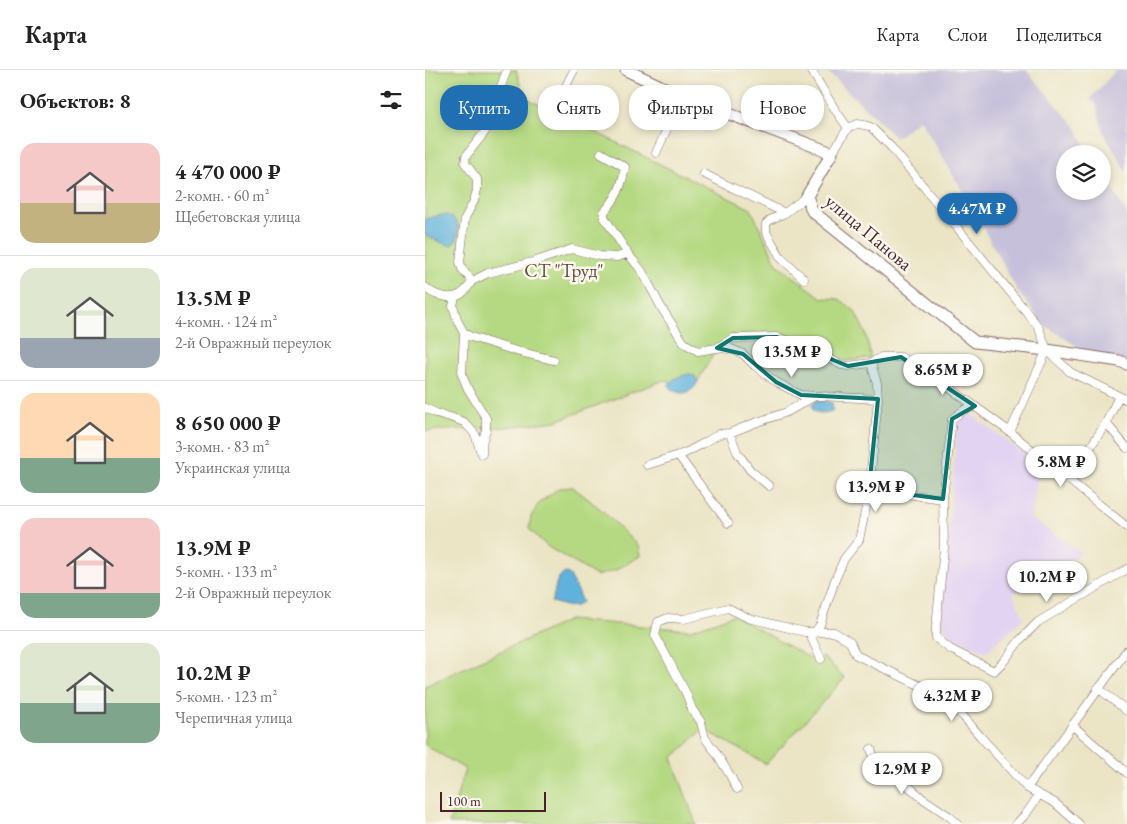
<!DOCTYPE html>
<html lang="ru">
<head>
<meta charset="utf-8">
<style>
  body { margin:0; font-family:"EB Garamond",serif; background:#f6f6f6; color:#222; height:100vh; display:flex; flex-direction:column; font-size:19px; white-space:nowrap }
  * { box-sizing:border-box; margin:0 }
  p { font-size:16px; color:#767676 }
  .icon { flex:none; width:28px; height:28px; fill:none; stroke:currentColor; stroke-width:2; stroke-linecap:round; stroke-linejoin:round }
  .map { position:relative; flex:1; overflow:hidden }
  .drawer { display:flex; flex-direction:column; background:#fff; width:425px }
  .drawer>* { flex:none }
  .banner { position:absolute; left:15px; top:15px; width:475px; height:45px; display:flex; gap:10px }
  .fabs { position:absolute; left:631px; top:75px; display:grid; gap:10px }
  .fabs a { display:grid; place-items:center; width:55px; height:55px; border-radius:50%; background:#fff; box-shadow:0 2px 8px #0003; font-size:25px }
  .scale { position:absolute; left:15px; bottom:12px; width:106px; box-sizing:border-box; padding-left:5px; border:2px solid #4a1f2b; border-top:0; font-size:14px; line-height:18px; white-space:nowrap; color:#4a1f2b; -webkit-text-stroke:4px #fbf7ec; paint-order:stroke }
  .price { position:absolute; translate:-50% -42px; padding:0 11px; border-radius:18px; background:#fff; color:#222; font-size:16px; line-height:32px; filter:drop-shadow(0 1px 2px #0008) }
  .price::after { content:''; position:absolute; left:50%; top:30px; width:15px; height:11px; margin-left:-8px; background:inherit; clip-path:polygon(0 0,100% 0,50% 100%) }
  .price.active { background:#1f6fb2; color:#fff }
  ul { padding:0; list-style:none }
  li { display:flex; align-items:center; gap:15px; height:125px; padding:0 20px }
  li+li { border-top:1px solid #e0e0e0 }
  li span { display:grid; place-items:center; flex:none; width:140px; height:100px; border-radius:15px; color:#555 }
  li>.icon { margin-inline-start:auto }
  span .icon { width:60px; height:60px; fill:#fffc; stroke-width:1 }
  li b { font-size:21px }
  h2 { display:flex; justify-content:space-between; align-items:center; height:60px; padding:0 20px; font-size:21px }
  .pill { padding:0 18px; border-radius:20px; background:#fff; box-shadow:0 2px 8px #0003; font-size:18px; line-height:45px }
  .pill.active { background:#1f6fb2; color:#fff }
  header { display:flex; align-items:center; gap:30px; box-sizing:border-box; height:70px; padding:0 25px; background:#fff; border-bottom:1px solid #e0e0e0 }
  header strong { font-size:24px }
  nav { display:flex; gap:28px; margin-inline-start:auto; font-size:18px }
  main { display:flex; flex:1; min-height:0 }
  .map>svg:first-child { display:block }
  .built { fill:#e3d3f2 }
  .industrial { fill:#c6c0da }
  .green { fill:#b5d982; stroke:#807c56 }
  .water { fill:#61b2dc; stroke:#566884 }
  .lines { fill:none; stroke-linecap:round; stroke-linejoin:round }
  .street-casing { stroke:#826461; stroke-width:9 }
  .secondary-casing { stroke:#826461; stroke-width:13 }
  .street { stroke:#fff; stroke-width:8 }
  .secondary { stroke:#fff; stroke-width:11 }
  .marked { fill:#0f766e; fill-opacity:0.2; stroke:#0f766e; stroke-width:4; stroke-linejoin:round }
  .labels { text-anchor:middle; stroke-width:5; stroke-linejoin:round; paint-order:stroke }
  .street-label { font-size:19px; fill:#4a1f2b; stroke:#fbf7ec }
  .park-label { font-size:19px; fill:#654e41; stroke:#fbf7ec }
</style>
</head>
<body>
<header>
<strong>Карта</strong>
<nav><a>Карта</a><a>Слои</a><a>Поделиться</a></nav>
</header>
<main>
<section class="drawer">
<h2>Объектов: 8<svg class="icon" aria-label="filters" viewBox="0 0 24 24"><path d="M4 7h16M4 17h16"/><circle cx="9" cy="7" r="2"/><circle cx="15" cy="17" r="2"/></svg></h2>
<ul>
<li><span style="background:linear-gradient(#f6c9c9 60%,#c2b280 0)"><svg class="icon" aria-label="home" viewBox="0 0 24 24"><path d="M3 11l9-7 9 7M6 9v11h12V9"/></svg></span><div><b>4 470 000 ₽</b><p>2-комн. · 60 m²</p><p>Щебетовская улица</p></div></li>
<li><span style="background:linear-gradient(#dfe7d0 70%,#9aa5b1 0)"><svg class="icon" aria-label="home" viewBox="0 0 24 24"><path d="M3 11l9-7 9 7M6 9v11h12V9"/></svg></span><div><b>13.5M ₽</b><p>4-комн. · 124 m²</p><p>2-й Овражный переулок</p></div></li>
<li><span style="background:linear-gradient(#ffd9b3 65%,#7fa58c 0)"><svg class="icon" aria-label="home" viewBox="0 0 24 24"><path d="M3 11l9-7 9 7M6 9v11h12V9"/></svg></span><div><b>8 650 000 ₽</b><p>3-комн. · 83 m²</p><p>Украинская улица</p></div></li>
<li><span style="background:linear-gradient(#f6c9c9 75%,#7fa58c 0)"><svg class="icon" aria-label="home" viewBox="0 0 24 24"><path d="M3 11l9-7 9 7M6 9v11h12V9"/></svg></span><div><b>13.9M ₽</b><p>5-комн. · 133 m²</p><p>2-й Овражный переулок</p></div></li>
<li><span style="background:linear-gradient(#dfe7d0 60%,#7fa58c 0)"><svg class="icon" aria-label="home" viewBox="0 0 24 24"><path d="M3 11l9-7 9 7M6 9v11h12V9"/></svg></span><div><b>10.2M ₽</b><p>5-комн. · 123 m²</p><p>Черепичная улица</p></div></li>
</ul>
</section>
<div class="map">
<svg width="702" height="754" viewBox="0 0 702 754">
  <rect width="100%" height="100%" fill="#fbf7ec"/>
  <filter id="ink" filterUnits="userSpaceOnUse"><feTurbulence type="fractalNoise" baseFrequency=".02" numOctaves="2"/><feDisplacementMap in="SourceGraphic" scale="10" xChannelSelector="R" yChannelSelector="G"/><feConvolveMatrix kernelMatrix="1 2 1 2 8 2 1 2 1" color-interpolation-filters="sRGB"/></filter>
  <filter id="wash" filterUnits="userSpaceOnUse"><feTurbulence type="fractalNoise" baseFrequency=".0096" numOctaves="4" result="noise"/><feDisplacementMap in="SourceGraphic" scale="20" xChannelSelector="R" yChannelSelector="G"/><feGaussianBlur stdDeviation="1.12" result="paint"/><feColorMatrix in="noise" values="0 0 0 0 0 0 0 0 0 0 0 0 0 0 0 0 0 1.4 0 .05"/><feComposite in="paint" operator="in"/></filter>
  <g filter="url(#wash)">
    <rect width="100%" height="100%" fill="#ebe5c6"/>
    <!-- built -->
    <path class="built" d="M544,343L615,395L606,448L657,483L588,524L599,548L561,582L523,565L516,549L533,351Z"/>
    <!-- industrial -->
    <path class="industrial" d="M401,0H601L650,56L666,84H640V121H678V103L702,144V292L661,282L618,254L592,220L544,132L495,49L471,68Z
      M691,0H702V103L678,61L671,34L665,29Z"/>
    <!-- green -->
    <path class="green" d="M0,0H91L99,27L326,139L352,194L397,228L414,229L429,240L440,262L446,288L419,291L359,265L328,262L294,274L270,316L239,310L131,351L80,357L0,361Z
      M148,417L179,442L213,476L215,486L191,500L172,506L123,477L104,459L106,447L114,433L134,418Z
      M308,545L390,591L398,587L420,608L341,694L279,659L247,688L271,754H24L40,699L0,675V616L144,550L266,560Z"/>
    <!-- water -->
    <path class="water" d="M17,145C22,145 27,146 31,151C35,156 34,173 26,175C22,176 4,167 0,165V149Z
      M265,304L269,305L273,311C268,324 252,328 244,315C247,308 258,305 265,304Z
      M394,330L404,332L407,333L408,340C403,343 395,344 389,341L387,334L390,332Z
      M141,503L145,505L157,532C147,541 137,534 126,532C133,520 127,508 141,503Z"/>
  </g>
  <g filter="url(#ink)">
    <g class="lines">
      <defs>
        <path id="street" d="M386,0L411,41L423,58
          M140,18L149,0
          M176,83L200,97C197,116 192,128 179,142V147L203,184
          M231,83L257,26
          M407,83L423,58L432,54L439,55L446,57L466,77L613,256L622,280L645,302L702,330
          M279,104L360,143L382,126
          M360,143L345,150L341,154V162L356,188L379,209
          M47,211L63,203L108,192L147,179L175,186L192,187L203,184L217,201L236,237L259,273L273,281L292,278L308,268L352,267L386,279L416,295L423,296L446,293L456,287H476L515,311L585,362L702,457
          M0,217C7,225 26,231 36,224C41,221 44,216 47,211L37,199L35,192L40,148L49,131L52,120V109L40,93L41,86L59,63L65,54L73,24L82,0
          M30,227L28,236L33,252L39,263L46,267L91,281L129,290
          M39,263L37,305L43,319L61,348V360L57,373V384
          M292,278L306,279L318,284L330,296L351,312L376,325L453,329
          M694,326L681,353L702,378
          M550,336L539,340L527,349L518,429L519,478L511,557V568L525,579L569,601L579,591L595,570L613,552L702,499
          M0,338L11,343L25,347L39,352L50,364L55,380
          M585,362L622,280
          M305,363L312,382L325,400L344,416
          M253,385L303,453
          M222,395L260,383L279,373L294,364L305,363L327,354L362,342L390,326
          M644,410L681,353
          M444,419L518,429
          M396,589L386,567L395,555L410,510L419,489L434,470L444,423L453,329L452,313L446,293
          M673,618L702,641
          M647,655L702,703
          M446,679L448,685L497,728L524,746L533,754
          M602,718L702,580
          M312,719L306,707L290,681L280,668L276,652L267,639L261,623L230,565L233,552L243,548L259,549L303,538L323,548L380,562H409L425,572L431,585L504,620L538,646L555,666L602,718L630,733L654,754
          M591,754L601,744L614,725"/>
        <path id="secondary" d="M201,0L257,26L407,83L382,126L387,141L550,272L622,280L694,291L702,294"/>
      </defs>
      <!-- street casing -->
      <use href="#street" class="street-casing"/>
      <!-- secondary casing -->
      <use href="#secondary" class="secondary-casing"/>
      <!-- street -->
      <use href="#street" class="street"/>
      <!-- secondary -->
      <use href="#secondary" class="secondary"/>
    </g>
  </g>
  <!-- marked area -->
  <path class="marked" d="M352,267L423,296L476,287L550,336L527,349L518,429L444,419L453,329L376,325L351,312L318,284L292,278L308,268Z"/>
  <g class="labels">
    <!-- street labels -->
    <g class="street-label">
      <text transform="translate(444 162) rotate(40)" y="7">улица Панова</text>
    </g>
    <!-- park labels -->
    <g class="park-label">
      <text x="139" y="207">СТ "Труд"</text>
    </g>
  </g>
</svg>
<div class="fabs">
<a><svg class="icon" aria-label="layers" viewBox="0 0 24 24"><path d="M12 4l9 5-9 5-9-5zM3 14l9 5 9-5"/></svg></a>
</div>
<div class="scale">100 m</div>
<b class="price active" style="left:552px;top:165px">4.47M ₽</b>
<b class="price" style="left:367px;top:308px">13.5M ₽</b>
<b class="price" style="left:518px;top:326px">8.65M ₽</b>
<b class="price" style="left:636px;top:418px">5.8M ₽</b>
<b class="price" style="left:451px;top:443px">13.9M ₽</b>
<b class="price" style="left:622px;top:533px">10.2M ₽</b>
<b class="price" style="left:527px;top:652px">4.32M ₽</b>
<b class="price" style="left:477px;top:725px">12.9M ₽</b>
<div class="banner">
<a class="pill active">Купить</a>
<a class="pill">Снять</a>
<a class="pill">Фильтры</a>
<a class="pill">Новое</a>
</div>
</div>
</main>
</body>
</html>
